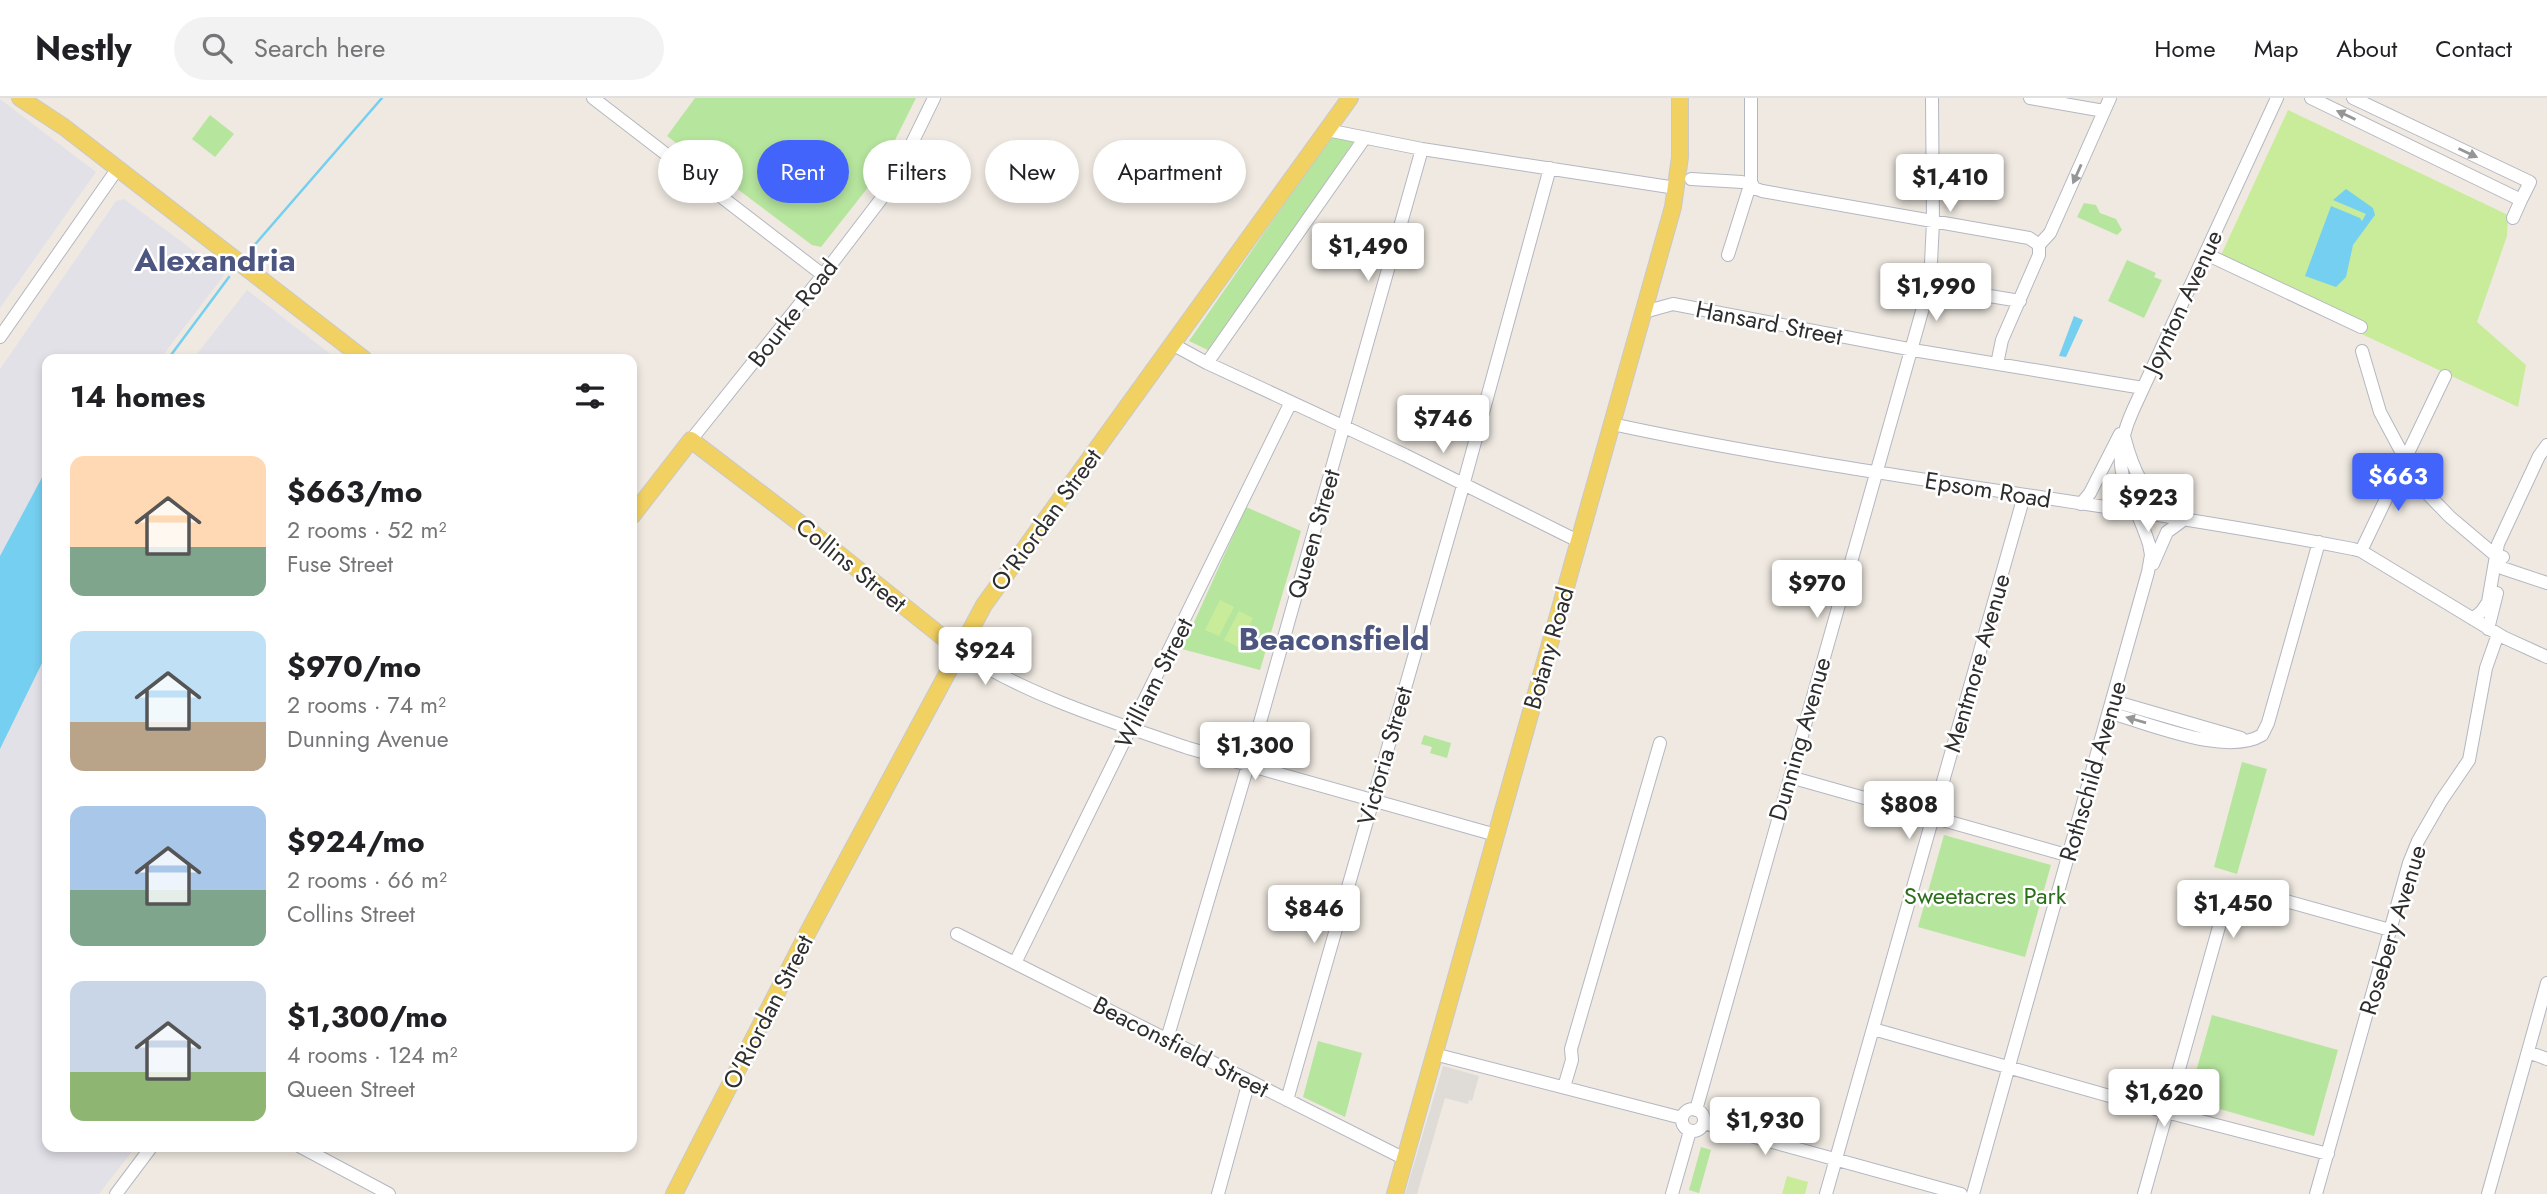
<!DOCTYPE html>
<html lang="en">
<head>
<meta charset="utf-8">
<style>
  body { margin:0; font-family:Jost,sans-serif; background:#f2f2f2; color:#202124; height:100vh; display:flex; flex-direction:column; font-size:26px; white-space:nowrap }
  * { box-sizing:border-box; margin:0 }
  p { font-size:23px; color:#757577 }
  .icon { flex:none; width:38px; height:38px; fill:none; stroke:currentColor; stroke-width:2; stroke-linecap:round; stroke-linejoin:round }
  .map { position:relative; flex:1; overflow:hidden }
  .drawer { position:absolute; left:42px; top:256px; width:595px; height:798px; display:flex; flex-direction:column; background:#fff; border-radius:14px; box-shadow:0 4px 10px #0003 }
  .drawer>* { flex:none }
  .guide { position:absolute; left:658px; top:42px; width:665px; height:63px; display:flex; gap:14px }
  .price { position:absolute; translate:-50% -60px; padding:0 16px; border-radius:7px; background:#fff; color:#222; font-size:23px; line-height:46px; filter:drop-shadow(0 2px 4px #0008) }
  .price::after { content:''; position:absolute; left:50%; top:42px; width:21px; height:16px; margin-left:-10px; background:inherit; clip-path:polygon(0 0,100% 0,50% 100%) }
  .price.selected { background:#4264fb; color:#fff }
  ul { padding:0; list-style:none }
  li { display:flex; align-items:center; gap:21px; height:175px; padding:0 28px }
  li span { display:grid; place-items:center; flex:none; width:196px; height:140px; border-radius:14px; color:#555 }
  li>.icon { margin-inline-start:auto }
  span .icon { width:84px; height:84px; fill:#fffc; stroke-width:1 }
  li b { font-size:30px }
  h2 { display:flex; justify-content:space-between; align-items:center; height:84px; padding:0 28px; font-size:30px }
  .pill { padding:0 24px; border-radius:32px; background:#fff; box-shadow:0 4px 10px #0003; font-size:24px; line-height:63px }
  .pill.selected { background:#4264fb; color:#fff }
  header { display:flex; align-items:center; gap:42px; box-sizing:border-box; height:98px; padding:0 35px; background:#fff; border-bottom:2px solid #e0e0e0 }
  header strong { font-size:33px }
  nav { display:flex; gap:38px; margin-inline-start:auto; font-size:24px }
  .search { width:490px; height:63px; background:#f2f2f2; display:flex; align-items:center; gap:18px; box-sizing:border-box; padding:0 24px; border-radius:38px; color:#757577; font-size:26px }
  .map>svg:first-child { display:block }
  .industrial { fill:#e3e1e8 }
  .green { fill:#b6e59e }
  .pitch { fill:#c9ec9a }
  .plaza { fill:#dfdcd8 }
  .water { fill:#75cff0 }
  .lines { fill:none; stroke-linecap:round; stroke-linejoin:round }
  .stream { stroke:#75cff0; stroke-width:2.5 }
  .minor-casing { stroke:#b4b7c1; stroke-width:14 }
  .major-casing { stroke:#c9c9c9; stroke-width:18 }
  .minor { stroke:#fff; stroke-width:12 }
  .major { stroke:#f2d163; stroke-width:16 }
  .oneway { fill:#969696 }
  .labels { text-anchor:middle; stroke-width:5; stroke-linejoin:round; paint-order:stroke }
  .street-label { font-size:24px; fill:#2e2e2e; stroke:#fff }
  .park-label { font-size:24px; fill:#2c6e1b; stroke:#fff }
  .district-label { font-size:32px; font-weight:bold; fill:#4d5680; stroke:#fff }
</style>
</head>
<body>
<header>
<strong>Nestly</strong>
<div class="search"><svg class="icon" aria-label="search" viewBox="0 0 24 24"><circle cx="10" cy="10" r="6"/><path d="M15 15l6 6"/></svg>Search here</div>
<nav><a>Home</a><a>Map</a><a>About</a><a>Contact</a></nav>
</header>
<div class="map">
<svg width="2547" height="1096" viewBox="0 0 2547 1096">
  <rect width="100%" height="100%" fill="#efe9e1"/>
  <!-- industrial -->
  <path class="industrial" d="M0,1L96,74L0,210Z
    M124,101L225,176L160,261H47V370L0,458V271L116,103Z
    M247,192L337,261H193Z
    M47,555V1048H136L99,1096H0V651Z"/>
  <!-- green -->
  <path class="green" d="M695,0H916L877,78L821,149L812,147L667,38Z
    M210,17L234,36L215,59L192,41Z
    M1335,33L1354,43L1210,253L1189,243Z
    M2084,105L2096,107L2100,115L2116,121L2122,132L2117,137L2077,119Z
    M2127,162L2156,175L2154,179L2162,182L2144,220L2108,203Z
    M1246,409L1301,433L1260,572L1182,551Z
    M1424,637L1451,645L1447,660L1430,655L1432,649L1421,646Z
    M2242,664L2267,671L2237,776L2214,769Z
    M1944,737L2051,767L2025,859L1918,829Z
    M2212,917L2338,952L2314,1038L2188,1002Z
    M1318,943L1362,955L1345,1019L1303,999Z
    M1701,1049L1711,1052L1699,1095L1689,1092Z"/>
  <!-- pitch -->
  <path class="pitch" d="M2288,12L2508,117L2507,138L2477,224L2526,267L2518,309L2216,168Z
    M1220,502L1234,509L1219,538L1205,532Z
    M1239,513L1253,520L1238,549L1224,542Z
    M1787,1078L1808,1084L1805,1096H1782Z"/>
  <!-- plaza -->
  <path class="plaza" d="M1443,968L1479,978L1472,1003L1469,1002L1468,1006L1445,1000L1417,1096H1405Z"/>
  <!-- water -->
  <path class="water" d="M2346,91L2373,110L2375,117L2353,147L2346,179L2336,189L2333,188L2305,178L2331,108L2360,120L2362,123L2366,116L2333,102Z
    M2074,218L2083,222L2066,259L2059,258Z
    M47,370V555L0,651V458Z"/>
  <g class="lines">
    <!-- stream -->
    <path class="stream" d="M251,151L382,0
      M168,261L229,179"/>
    <defs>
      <path id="minor" d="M593,0L823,177
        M2030,0L2104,13
        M2311,0L2521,102L2530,84L2353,0
        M1327,32L1422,51L1676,90
        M1691,81L1742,84
        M1751,84L1754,90L1762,93L2029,140L2039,147
        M2513,120L2521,102
        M2206,156L2361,229
        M1728,157L1751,84V0
        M1941,190L2020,203
        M1644,214L1673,206L1919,253L2143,290
        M0,239L118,70
        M1172,246L1207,265L1405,357L1580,444
        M2362,253L2380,314L2419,387L2450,419L2495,457L2503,459
        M1207,265L1364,41
        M1997,266L2002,242L2039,157V147L2050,135L2110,0
        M1612,326C1857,379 2107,403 2353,451L2361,453L2503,539L2547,559
        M2124,338C2133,372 2143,398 2176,415
        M691,342L823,177L891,88L934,0
        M2081,406L2090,395L2120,336
        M2361,453L2445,278
        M2153,466L2167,434L2186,420
        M2502,470L2547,485
        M2473,521L2482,513L2488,504L2498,446L2539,358L2547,347
        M2488,531L2497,495
        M960,553C1023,596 1115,625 1188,650L1496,737
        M2113,603L2241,640
        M2110,615C2149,625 2226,659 2262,637L2268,625L2319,444
        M1790,679L2070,758
        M957,836L1405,1061
        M1015,865L1291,304
        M1873,931L2166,1014L2328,1056
        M1167,941L1246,674L1422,51
        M2528,954L2547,961
        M1434,956L1682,1020
        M1564,989L1572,962L1571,951L1660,645
        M1287,1002L1461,395L1550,70
        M1682 1022a11 11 0 1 1 22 0a11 11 0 1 1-22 0Z
        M1696,1012L1930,185L1933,124L1932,0
        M1704,1025L1961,1096
        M299,1048L389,1096
        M116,1096L152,1048
        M1218,1096L1249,983
        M1672,1096L1690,1033
        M1826,1096L2024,398
        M1973,1096L2148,474L2151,457L2149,446C2131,390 2105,374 2133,312L2277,0
        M2144,1096L2229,793L2236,789L2390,832
        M2316,1096L2409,765L2418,743L2441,703L2469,662L2486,570L2498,536
        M2488,1096L2547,885"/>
      <path id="major" d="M20,0L64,29L364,261
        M632,418L691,342L805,429L960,553
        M674,1096L807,836L984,507L1350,0
        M1395,1096L1673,109L1680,59V0"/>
    </defs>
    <!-- minor casing -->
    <use href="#minor" class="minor-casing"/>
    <!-- major casing -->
    <use href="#major" class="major-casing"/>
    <!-- minor -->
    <use href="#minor" class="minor"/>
    <!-- major -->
    <use href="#major" class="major"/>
  </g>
  <!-- one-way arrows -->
  <defs><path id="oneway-solid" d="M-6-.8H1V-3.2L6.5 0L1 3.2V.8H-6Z" transform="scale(1.75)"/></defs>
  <g class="oneway">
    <use href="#oneway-solid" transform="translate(2346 17) rotate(-155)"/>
    <use href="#oneway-solid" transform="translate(2468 55) rotate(25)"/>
    <use href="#oneway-solid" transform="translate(2077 76) rotate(114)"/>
    <use href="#oneway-solid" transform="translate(2136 622) rotate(-164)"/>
  </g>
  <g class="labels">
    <!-- street labels -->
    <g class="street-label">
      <text transform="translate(2183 204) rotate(-65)" y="8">Joynton Avenue</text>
      <text transform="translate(793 215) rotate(-52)" y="8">Bourke Road</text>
      <text transform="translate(1769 225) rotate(11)" y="8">Hansard Street</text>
      <text transform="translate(1988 392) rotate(9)" y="8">Epsom Road</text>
      <text transform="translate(1046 422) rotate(-54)" y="8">O'Riordan Street</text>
      <text transform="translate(1314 436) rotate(-74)" y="8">Queen Street</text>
      <text transform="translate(851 467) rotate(39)" y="8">Collins Street</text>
      <text transform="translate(1549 550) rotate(-74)" y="8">Botany Road</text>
      <text transform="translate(1977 565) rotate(-74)" y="8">Mentmore Avenue</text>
      <text transform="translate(1154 585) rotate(-63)" y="8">William Street</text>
      <text transform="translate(1800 641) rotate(-74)" y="8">Dunning Avenue</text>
      <text transform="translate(1385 658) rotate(-74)" y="8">Victoria Street</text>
      <text transform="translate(2093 673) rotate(-74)" y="8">Rothschild Avenue</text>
      <text transform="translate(2393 832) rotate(-73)" y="8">Rosebery Avenue</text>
      <text transform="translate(768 914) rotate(-63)" y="8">O'Riordan Street</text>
      <text transform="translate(1181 949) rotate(27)" y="8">Beaconsfield Street</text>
    </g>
    <!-- park labels -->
    <g class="park-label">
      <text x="1985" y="806">Sweetacres Park</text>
    </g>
    <!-- district labels -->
    <g class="district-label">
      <text x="215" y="173">Alexandria</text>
      <text x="1334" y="552">Beaconsfield</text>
    </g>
  </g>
</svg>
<b class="price" style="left:1950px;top:116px">$1,410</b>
<b class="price" style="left:1368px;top:185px">$1,490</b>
<b class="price" style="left:1936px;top:225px">$1,990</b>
<b class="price" style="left:1443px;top:357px">$746</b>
<b class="price selected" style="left:2398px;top:415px">$663</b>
<b class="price" style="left:2148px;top:436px">$923</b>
<b class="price" style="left:1817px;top:522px">$970</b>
<b class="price" style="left:985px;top:589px">$924</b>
<b class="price" style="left:1255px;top:684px">$1,300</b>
<b class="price" style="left:1909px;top:743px">$808</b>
<b class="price" style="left:2233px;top:842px">$1,450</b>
<b class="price" style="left:1314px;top:847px">$846</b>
<b class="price" style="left:2164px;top:1031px">$1,620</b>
<b class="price" style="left:1765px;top:1059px">$1,930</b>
<div class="guide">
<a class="pill">Buy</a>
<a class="pill selected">Rent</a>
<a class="pill">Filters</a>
<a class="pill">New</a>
<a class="pill">Apartment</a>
</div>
<section class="drawer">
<h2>14 homes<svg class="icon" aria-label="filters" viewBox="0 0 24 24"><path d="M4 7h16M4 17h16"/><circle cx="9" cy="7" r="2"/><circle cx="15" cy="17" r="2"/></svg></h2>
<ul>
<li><span style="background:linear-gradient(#ffd9b3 65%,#7fa58c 0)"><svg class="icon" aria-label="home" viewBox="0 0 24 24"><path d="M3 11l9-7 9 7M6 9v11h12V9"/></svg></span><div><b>$663/mo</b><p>2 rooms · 52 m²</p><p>Fuse Street</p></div></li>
<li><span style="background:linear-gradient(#bfe0f5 65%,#b9a48a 0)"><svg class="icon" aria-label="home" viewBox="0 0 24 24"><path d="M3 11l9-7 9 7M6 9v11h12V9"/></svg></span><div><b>$970/mo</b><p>2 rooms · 74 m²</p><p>Dunning Avenue</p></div></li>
<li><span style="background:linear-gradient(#a9c7e8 60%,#7fa58c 0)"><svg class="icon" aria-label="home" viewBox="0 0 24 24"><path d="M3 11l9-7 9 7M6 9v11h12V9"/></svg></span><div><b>$924/mo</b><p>2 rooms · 66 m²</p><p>Collins Street</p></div></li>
<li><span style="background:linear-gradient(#c9d6e8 65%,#8fb573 0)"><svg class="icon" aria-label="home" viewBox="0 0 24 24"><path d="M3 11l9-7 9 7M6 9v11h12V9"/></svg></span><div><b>$1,300/mo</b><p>4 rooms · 124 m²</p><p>Queen Street</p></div></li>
</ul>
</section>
</div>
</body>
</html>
